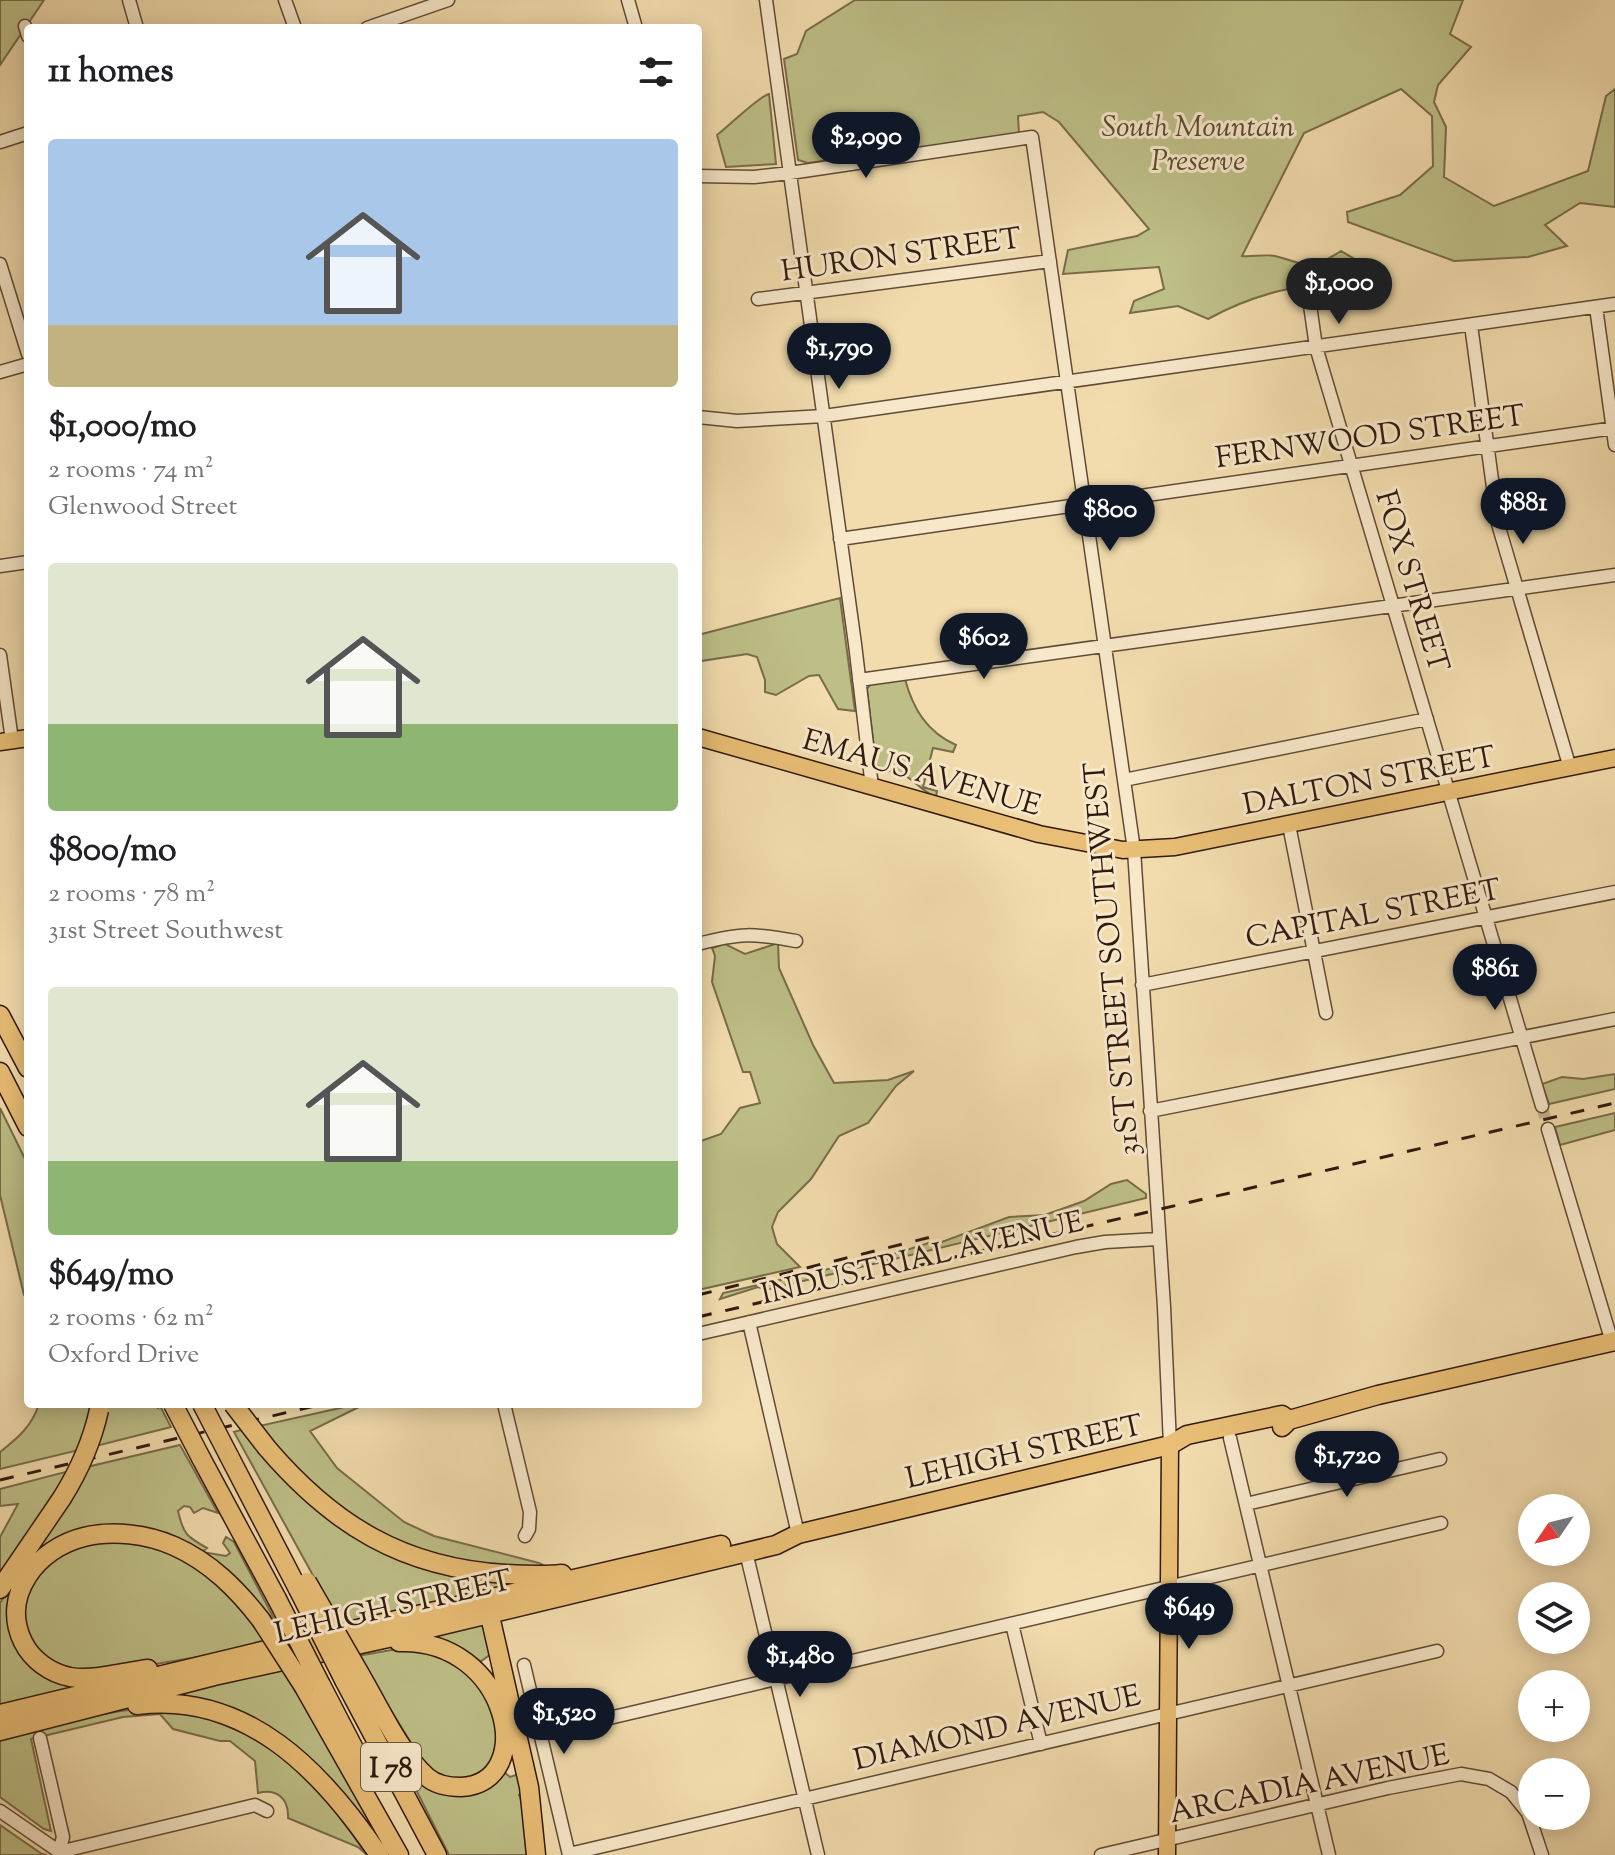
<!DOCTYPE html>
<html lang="en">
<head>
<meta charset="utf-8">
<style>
  body { margin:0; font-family:"Sorts Mill Goudy",serif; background:#f6f6f6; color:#202124; height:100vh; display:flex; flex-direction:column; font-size:30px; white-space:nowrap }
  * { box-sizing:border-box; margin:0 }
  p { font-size:26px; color:#757577 }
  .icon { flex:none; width:44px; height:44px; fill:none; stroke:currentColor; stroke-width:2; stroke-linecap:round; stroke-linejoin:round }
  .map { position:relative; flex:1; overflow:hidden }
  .drawer { position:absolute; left:24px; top:24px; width:678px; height:1384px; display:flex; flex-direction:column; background:#fff; border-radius:8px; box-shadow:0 4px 20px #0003 }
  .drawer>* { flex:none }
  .needle { width:52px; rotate:235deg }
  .fabs { position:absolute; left:1518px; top:1494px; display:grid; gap:16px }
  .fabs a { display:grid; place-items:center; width:72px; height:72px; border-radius:50%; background:#fff; box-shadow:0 4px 20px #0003; font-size:40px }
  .price { position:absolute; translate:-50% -68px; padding:0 18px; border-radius:28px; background:#111827; color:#fff; font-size:26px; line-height:52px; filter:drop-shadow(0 2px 4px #0008) }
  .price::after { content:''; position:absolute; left:50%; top:48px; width:24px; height:18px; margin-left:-12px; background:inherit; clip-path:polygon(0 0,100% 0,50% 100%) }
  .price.active { background:#222; color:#fff }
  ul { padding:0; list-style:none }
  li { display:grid; align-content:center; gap:16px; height:424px; padding:0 24px }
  li span { display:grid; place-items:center; height:248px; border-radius:8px; color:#555 }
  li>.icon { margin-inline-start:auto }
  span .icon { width:144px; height:144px; fill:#fffc; stroke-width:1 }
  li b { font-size:34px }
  h2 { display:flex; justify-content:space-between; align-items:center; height:96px; padding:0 24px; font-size:34px }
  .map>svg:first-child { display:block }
  .green { fill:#bebf87; stroke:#786c4a; stroke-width:2 }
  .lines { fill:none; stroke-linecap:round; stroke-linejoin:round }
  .minor-tunnel { stroke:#cbb58d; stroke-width:12; stroke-dasharray:12 6; stroke-linecap:butt }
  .minor-casing { stroke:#614a35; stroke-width:15 }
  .major-casing { stroke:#31190d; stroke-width:19 }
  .highway-casing { stroke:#31190d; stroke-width:21 }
  .minor { stroke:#f7e8ca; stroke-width:12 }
  .major { stroke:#e9be76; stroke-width:16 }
  .highway { stroke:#e9be76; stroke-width:18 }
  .rail { stroke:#31190d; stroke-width:3; stroke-dasharray:14 14; stroke-linecap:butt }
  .highway-bridge-casing { stroke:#31190d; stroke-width:21; stroke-linecap:butt }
  .highway-bridge { stroke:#e9be76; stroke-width:18 }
  .labels { text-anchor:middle; stroke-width:6; stroke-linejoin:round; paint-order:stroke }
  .shield { fill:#f7e8ca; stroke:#6c5746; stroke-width:2 }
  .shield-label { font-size:28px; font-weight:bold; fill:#31190d }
  .park-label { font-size:30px; font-style:italic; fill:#5b4b32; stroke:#f7e8ca }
  .street-label { font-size:30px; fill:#31190d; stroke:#f7e8ca }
</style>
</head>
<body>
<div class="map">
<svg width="1615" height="1855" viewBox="0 0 1615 1855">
  <rect width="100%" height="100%" fill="#f2dcad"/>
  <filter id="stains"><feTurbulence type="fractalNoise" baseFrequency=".0025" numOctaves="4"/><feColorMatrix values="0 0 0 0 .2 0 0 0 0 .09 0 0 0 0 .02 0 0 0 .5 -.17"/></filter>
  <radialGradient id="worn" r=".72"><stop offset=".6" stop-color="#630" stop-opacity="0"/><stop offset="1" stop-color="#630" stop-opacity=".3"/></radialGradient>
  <!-- green -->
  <path class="green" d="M0,0H44L0,65Z
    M855,0H1463L1450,34L1471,47L1438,85L1434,102L1446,127L1444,177L1494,206L1588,171L1606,96L1615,89V207L1580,203L1545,225L1567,246L1528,257L1454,261L1348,222L1347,212L1400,195L1433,166L1432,116L1401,89L1304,133L1242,256C1252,257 1265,254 1275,256C1311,265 1306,273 1341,251L1363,264L1359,289C1311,276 1250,296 1208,319L1178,306L1130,313L1134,301L1164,289L1159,267L1063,274L1068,250L1137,236L1149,229L1059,122L1043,112L1018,116L1019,134L808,163L798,160L784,59L797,54L806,31Z
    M769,94L776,164L726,167L717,135C729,126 759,96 769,94Z
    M840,598L855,711L838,709L819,675L809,676L776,695L765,692V680L757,657L747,654L701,661L698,635Z
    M905,679C913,709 927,732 956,745L953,752L933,748L923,787L937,791L936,797C918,791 906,766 885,772L876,764L867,689L871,684Z
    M778,943L779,968L813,1045L834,1083L888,1080L914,1071L896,1086L868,1123L839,1136L811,1179L778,1212L772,1227L777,1244L800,1267L698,1290V1142L721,1134L740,1108L760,1103L750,1072H743L712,982L715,956L712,948L725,944L745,954Z
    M1615,1074V1089L1549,1104L1542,1084L1562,1077L1583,1079Z
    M0,1108L28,1165V1296L24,1295L0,1195Z
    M1615,1113V1130L1560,1145L1555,1127Z
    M1127,1180L1146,1194V1198L766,1290L758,1287L720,1299L723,1293L894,1254L938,1240L942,1242L1009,1217L1045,1215L1084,1201L1111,1184Z
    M39,1404H92L79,1450L0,1469V1452C18,1438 32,1426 39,1404Z
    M105,1404H150L158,1408L157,1404H159L171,1427L96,1446Z
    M358,1404H365L310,1431L337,1468L404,1522L434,1536L539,1563L553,1570C475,1575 380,1545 321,1496C298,1476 279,1449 259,1426Z
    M245,1429L308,1503L311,1501L361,1538L533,1579L342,1628L234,1432Z
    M180,1445L218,1513L203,1508L194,1513L190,1507L184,1506L178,1511C183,1534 187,1537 207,1548L202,1552L226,1556L230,1553L223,1543L226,1537L234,1542L279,1628L275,1630L170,1536L48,1544L26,1564L87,1467Z
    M69,1471L0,1576V1537L18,1504L0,1506V1489Z
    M127,1542L163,1549L215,1578L270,1645L150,1665L67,1670L33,1648L20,1608L40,1567L81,1544Z
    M12,1584C9,1620 0,1621 23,1657L109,1679L0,1708V1603Z
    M481,1623L487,1628L491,1654L477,1664L421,1637Z
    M403,1648C413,1648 426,1647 434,1651C468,1667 507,1709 497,1749C491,1774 459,1787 436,1775C432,1773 426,1766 423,1762L357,1656Z
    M285,1669L388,1855H384L310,1760L163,1700L193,1689Z
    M156,1707C190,1715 227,1720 258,1738C305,1766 336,1811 367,1855L358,1847L288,1818C289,1799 277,1788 258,1793L255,1761L230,1741H220L173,1729L160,1714L123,1717L31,1739L51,1831L44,1829L0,1797V1738C51,1728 103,1710 156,1707Z
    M404,1766L466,1795L494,1783L504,1772L510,1777L519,1774L522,1791L519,1795L524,1805L529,1855H449Z
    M0,1825L42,1854L47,1855H0Z"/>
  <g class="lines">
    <!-- minor-tunnel -->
    <path class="minor-tunnel" d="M1542,1106L1548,1129"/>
    <defs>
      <path id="minor" d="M129,0L137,28
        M285,0L295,28
        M628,0L636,28
        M766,0L855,644L872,787
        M25,26L28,36
        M367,28L448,0
        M0,142L28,133
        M698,176L754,177L790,173L1032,137L1134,850L1164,1307L1170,1445
        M0,264L28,354
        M1308,291L1316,347L1542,1106
        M758,299L1050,261
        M1596,307L1615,445
        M1471,325L1498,524L1570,768
        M0,372L28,364
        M698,417L737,421L824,416L1615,304
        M840,539L1615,428
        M0,566L28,562
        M0,655L12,740
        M859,680L1615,575
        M1124,780L1427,719
        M1289,825L1326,1013
        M698,944C739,933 754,933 796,941
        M1142,985L1615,892
        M1150,1111L1615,1019
        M1548,1129L1612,1342
        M749,1322L798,1534
        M698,1334L1076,1247L1105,1242L1158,1239
        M504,1404L530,1512L529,1529L525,1536
        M1230,1438L1329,1855
        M1246,1504L1440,1459
        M746,1552L818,1855
        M1012,1624L1041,1744
        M524,1665L569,1855
        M541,1734L1441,1523
        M40,1738L63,1837L59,1852L255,1805L267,1811
        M0,1811L64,1855
        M569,1854L1437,1651
        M1101,1855L1388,1788L1461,1774L1489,1779L1511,1792L1528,1813L1542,1855"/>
      <path id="major" d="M698,737L1039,834L1123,850L1175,847L1615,758
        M0,742L28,738
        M1167,1855L1170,1445"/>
      <path id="highway" d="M0,1015L28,1068
        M0,1072L28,1127
        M1282,1427L1289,1420L1378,1395L1615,1341
        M267,1448C333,1525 403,1568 506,1574C525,1575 543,1576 562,1574
        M229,1456L298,1589
        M201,1458L277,1599
        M0,1589L62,1498
        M487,1603L529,1787L536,1855
        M148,1669C124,1672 94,1681 70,1677C50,1673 32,1660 23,1642C0,1595 38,1548 84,1537C112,1530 147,1534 174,1546C210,1562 237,1589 261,1620
        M360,1674C379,1706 400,1753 427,1777C436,1785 449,1787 461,1787C539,1784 510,1638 399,1642
        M344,1680L437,1855
        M321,1685L364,1768
        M304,1687L399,1855
        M137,1705C247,1691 323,1772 379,1855
        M0,1714L262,1651L721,1545
        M0,1731L214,1676L393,1637L776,1545L798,1534L1170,1445L1187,1435L1282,1415L1289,1420"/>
    </defs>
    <!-- minor casing -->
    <use href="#minor" class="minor-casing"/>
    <!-- major casing -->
    <use href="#major" class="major-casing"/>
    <!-- highway casing -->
    <use href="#highway" class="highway-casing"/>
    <!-- minor -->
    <use href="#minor" class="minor"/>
    <!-- major -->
    <use href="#major" class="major"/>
    <!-- highway -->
    <use href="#highway" class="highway"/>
    <!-- rail -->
    <path class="rail" d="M698,1295L931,1237
      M698,1317L1615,1103
      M0,1480L323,1404"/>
    <defs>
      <path id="highway-bridge" d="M173,1404L201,1458
        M202,1404L229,1456
        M233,1404L267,1448
        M62,1498C80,1469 92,1442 99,1410
        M307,1582L360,1674
        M298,1589L344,1680
        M277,1599L321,1685
        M261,1620L304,1687"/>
    </defs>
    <!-- highway-bridge casing -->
    <use href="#highway-bridge" class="highway-bridge-casing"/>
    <!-- highway-bridge -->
    <use href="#highway-bridge" class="highway-bridge"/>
  </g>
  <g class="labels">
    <!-- shield labels -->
    <rect class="shield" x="361" y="1743" width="60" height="48" rx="6"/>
    <g class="shield-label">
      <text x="391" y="1777">I 78</text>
    </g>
    <!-- park labels -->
    <g class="park-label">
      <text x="1198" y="136">South Mountain<tspan x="1198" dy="34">Preserve</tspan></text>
    </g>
    <!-- street labels -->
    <g class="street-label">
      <text transform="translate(901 254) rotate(-8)" y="10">HURON STREET</text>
      <text transform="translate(1370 436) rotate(-8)" y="10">FERNWOOD STREET</text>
      <text transform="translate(1413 581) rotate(73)" y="10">FOX STREET</text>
      <text transform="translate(922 772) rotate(16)" y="10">EMAUS AVENUE</text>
      <text transform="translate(1369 780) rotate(-11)" y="10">DALTON STREET</text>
      <text transform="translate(1373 913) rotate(-11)" y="10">CAPITAL STREET</text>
      <text transform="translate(1111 959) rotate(-95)" y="10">31ST STREET SOUTHWEST</text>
      <text transform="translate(922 1257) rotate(-13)" y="10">INDUSTRIAL AVENUE</text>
      <text transform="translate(1024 1451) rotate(-13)" y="10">LEHIGH STREET</text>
      <text transform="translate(393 1606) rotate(-13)" y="10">LEHIGH STREET</text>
      <text transform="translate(997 1727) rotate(-13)" y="10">DIAMOND AVENUE</text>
      <text transform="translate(1309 1783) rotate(-12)" y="10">ARCADIA AVENUE</text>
    </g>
  </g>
  <rect width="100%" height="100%" filter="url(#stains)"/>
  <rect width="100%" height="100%" fill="url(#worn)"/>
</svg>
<div class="fabs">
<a><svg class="needle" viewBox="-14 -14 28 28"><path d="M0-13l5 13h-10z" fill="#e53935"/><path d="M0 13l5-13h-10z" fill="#757577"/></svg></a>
<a><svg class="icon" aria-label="layers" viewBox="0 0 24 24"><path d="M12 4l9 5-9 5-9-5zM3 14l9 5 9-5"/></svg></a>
<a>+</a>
<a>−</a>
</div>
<b class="price" style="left:866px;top:180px">$2,090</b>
<b class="price active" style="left:1339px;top:326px">$1,000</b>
<b class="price" style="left:839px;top:391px">$1,790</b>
<b class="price" style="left:1523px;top:546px">$881</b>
<b class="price" style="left:1110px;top:553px">$800</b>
<b class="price" style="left:984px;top:681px">$602</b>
<b class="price" style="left:1495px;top:1012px">$861</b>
<b class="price" style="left:1347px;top:1499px">$1,720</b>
<b class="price" style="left:1189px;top:1651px">$649</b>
<b class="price" style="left:800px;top:1699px">$1,480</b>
<b class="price" style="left:564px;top:1756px">$1,520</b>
<section class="drawer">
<h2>11 homes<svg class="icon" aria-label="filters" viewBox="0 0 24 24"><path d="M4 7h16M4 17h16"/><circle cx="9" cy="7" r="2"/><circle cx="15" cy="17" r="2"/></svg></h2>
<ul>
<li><span style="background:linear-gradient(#a9c7e8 75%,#c2b280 0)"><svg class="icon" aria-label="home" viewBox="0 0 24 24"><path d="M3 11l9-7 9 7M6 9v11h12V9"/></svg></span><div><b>$1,000/mo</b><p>2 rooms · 74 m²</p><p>Glenwood Street</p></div></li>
<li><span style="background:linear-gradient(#dfe7d0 65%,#8fb573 0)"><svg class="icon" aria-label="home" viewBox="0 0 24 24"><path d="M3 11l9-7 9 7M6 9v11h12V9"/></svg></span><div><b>$800/mo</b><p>2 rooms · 78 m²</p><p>31st Street Southwest</p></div></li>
<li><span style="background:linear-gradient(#dfe7d0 70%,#8fb573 0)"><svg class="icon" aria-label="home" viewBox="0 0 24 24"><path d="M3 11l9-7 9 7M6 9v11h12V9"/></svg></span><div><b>$649/mo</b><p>2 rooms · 62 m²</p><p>Oxford Drive</p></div></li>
</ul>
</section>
</div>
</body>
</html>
